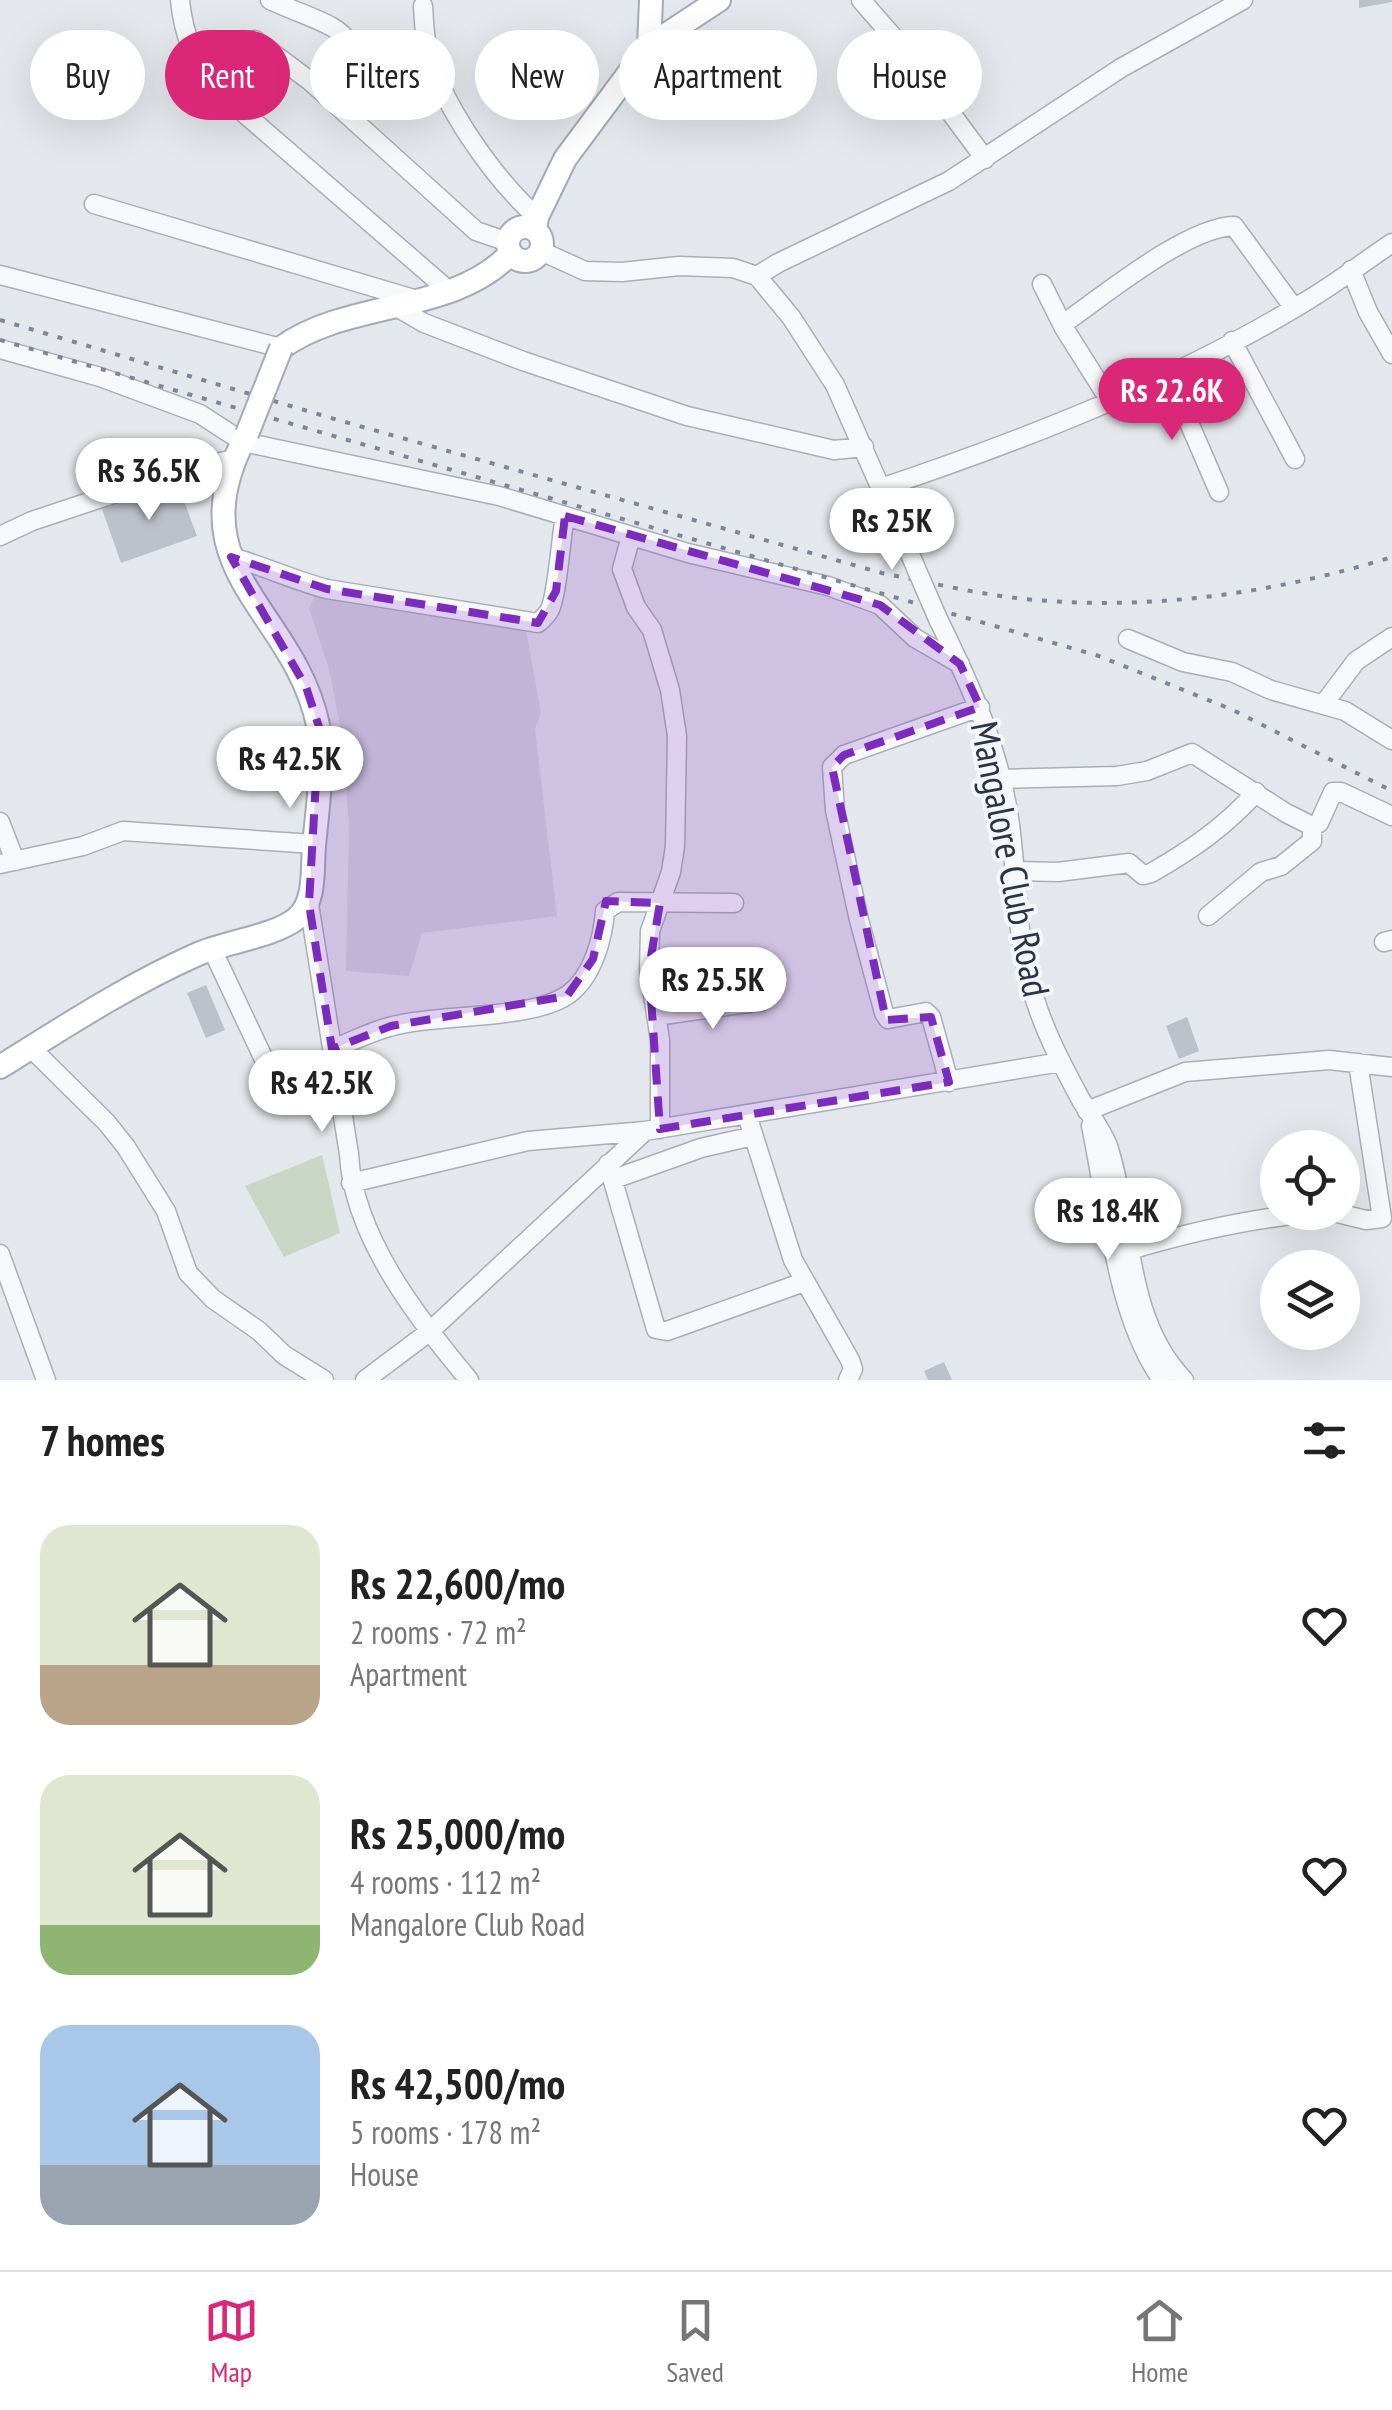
<!DOCTYPE html>
<html lang="en">
<head>
<meta charset="utf-8">
<style>
  body { margin:0; font-family:"PT Sans Narrow",sans-serif; background:#f6f6f6; color:#222; height:100vh; display:flex; flex-direction:column; font-size:38px; white-space:nowrap }
  * { box-sizing:border-box; margin:0 }
  p { font-size:32px; color:#767676 }
  .icon { flex:none; width:55px; height:55px; fill:none; stroke:currentColor; stroke-width:2; stroke-linecap:round; stroke-linejoin:round }
  .map { position:relative; height:1380px; overflow:hidden }
  .sheet { display:flex; flex-direction:column; background:#fff; flex:1 }
  .sheet>* { flex:none }
  .banner { position:absolute; left:30px; top:30px; width:1332px; height:90px; display:flex; gap:20px }
  .controls { position:absolute; left:1260px; top:1130px; display:grid; gap:20px }
  .controls a { display:grid; place-items:center; width:100px; height:100px; border-radius:50%; background:#fff; box-shadow:0 10px 40px #0002; font-size:50px }
  .price { position:absolute; translate:-50% -85px; padding:0 22px; border-radius:35px; background:#fff; color:#222; font-size:32px; line-height:65px; filter:drop-shadow(0 2px 5px #0008) }
  .price::after { content:''; position:absolute; left:50%; top:60px; width:30px; height:22px; margin-left:-15px; background:inherit; clip-path:polygon(0 0,100% 0,50% 100%) }
  .price.on { background:#db2777; color:#fff }
  ul { padding:0; list-style:none }
  li { display:flex; align-items:center; gap:30px; height:250px; padding:0 40px }
  li span { display:grid; place-items:center; flex:none; width:280px; height:200px; border-radius:30px; color:#555 }
  li>.icon { margin-inline-start:auto }
  span .icon { width:120px; height:120px; fill:#fffc; stroke-width:1 }
  li b { font-size:42px }
  h2 { display:flex; justify-content:space-between; align-items:center; height:120px; padding:0 40px; font-size:42px }
  .chip { padding:0 35px; border-radius:45px; background:#fff; box-shadow:0 10px 40px #0002; font-size:35px; line-height:90px }
  .chip.on { background:#db2777; color:#fff }
  .menu { display:flex; justify-content:space-around; align-items:center; height:140px; border-top:2px solid #e0e0e0; background:#fff; font-size:28px; color:#767676 }
  .menu a { display:grid; justify-items:center; gap:5px }
  .menu .on { color:#db2777 }
  .map>svg:first-child { display:block }
  .built { fill:#d2d6de }
  .green { fill:#c9d6c5 }
  .building { fill:#bbc0ca }
  .lines { fill:none; stroke-linecap:round; stroke-linejoin:round }
  .minor-casing { stroke:#a9aeb7; stroke-width:21 }
  .major-casing { stroke:#a3abb8; stroke-width:26 }
  .minor { stroke:#f7f8fa; stroke-width:18 }
  .major { stroke:#fff; stroke-width:22 }
  .rail { stroke:#7d8696; stroke-width:4; stroke-dasharray:5 10; stroke-linecap:butt }
  .minor-bridge-casing { stroke:#a9aeb7; stroke-width:21; stroke-linecap:butt }
  .major-bridge-casing { stroke:#a3abb8; stroke-width:26; stroke-linecap:butt }
  .minor-bridge { stroke:#f7f8fa; stroke-width:18 }
  .major-bridge { stroke:#fff; stroke-width:22 }
  .marked { fill:#7b2cbf; fill-opacity:0.2; stroke:#7b2cbf; stroke-width:8; stroke-dasharray:20 12; stroke-linejoin:round }
  .labels { text-anchor:middle; stroke-width:8; stroke-linejoin:round; paint-order:stroke }
  .street-label { font-size:38px; fill:#2b3445; stroke:#f4f6f9 }
</style>
</head>
<body>
<div class="map">
<svg width="1392" height="1380" viewBox="0 0 1392 1380">
  <rect width="100%" height="100%" fill="#e4e7ec"/>
  <!-- built -->
  <path class="built" d="M315,596L526,631L541,713L535,729L557,916L422,933L409,976L346,971L349,826L341,730L329,669L309,608Z"/>
  <!-- green -->
  <path class="green" d="M322,1155L340,1233L284,1257L245,1186Z"/>
  <!-- building -->
  <path class="building" d="M1359,0H1392V2L1359,8Z
    M177,482L197,536L121,563L102,509Z
    M206,985L225,1030L206,1038L187,993Z
    M1187,1017L1199,1051L1179,1059L1166,1026Z
    M944,1362L952,1380H928L924,1371Z"/>
  <g class="lines">
    <defs>
      <path id="minor" d="M180,0C184,40 194,56 216,89L448,290
        M270,0C343,33 367,24 345,113
        M861,0L902,47L985,159
        M423,6C424,19 424,33 427,45C438,101 495,180 537,217
        M255,40L310,81L476,231L508,242
        M94,204L417,300
        M541,251L585,271L622,272L679,266L733,268L757,276L791,317L835,385L885,498
        M1351,270L1368,312L1392,354
        M0,275L281,348
        M757,276L778,263L949,181L1121,68L1243,0
        M1042,284L1064,328
        M395,306L424,323L523,361L687,416L834,450L864,447
        M1232,341L1295,459
        M0,349L100,377L200,414L243,442L499,496L688,553L828,586L880,605L915,638L960,664
        M1168,374L1219,492
        M1110,401L1064,328L1067,321C1107,293 1188,227 1234,226L1294,308
        M881,488C1024,440 1173,382 1303,303C1334,285 1362,263 1392,243
        M0,536L32,521L182,471L234,459
        M631,536L622,569L636,607L652,630L670,690L677,736L675,846L671,872L650,931L649,969L660,1040V1129
        M231,557C264,566 293,580 327,589L538,623C542,619 546,616 549,611C557,599 561,536 565,516
        M938,619C971,686 1000,750 1010,825C1017,878 1016,931 1030,982C1040,1023 1061,1063 1081,1100C1090,1115 1102,1130 1108,1146C1133,1223 1124,1318 1184,1380
        M1128,639L1183,662L1232,672L1271,690L1345,711L1392,740
        M1323,705L1356,661L1392,637
        M1001,779L1117,776L1147,771L1192,753L1286,813L1312,826
        M0,822L15,861
        M0,864L83,846L123,831L314,844
        M1014,871L1058,872L1129,863L1143,875L1151,873C1191,850 1225,827 1256,792
        M309,904L349,1154C353,1236 418,1319 469,1380
        M1208,916L1261,872L1281,866L1312,841V826L1319,823L1333,792H1341L1392,816
        M1384,942L1392,940
        M212,949L277,1087C297,1103 316,1094 338,1085
        M656,1016L762,1001
        M31,1048L107,1123L126,1147L166,1211L188,1273L213,1299L259,1331L284,1355L324,1380
        M332,1049C351,1042 370,1032 389,1027C436,1013 532,1021 569,994C593,976 603,938 605,911L618,902L734,903
        M949,1082L931,1017L926,1012L888,1019L884,1013L859,920L835,810L832,767L844,755L980,707
        M1087,1111L1185,1072L1329,1060L1392,1067
        M747,1115L793,1260L850,1360L853,1369L848,1380
        M1091,1126C1108,1205 1115,1314 1162,1380
        M608,1164L656,1329L667,1331L804,1282
        M614,1179L701,1148L753,1136
        M351,1183L528,1141L645,1131
        M1333,1212L1366,1220L1382,1218L1358,1063
        M1130,1250C1194,1231 1256,1217 1323,1212
        M0,1254L46,1380
        M365,1380L429,1332L645,1131L1061,1062"/>
      <path id="major" d="M649,46L651,0
        M508 244a17 17 0 1 1 34 0a17 17 0 1 1-34 0Z
        M535,230L537,217L565,159L649,46L719,0
        M281,348C348,299 453,315 511,253
        M0,1067C64,1027 128,985 198,954C225,942 276,936 297,918C316,902 312,869 314,846C317,813 325,757 318,725C294,609 173,569 247,434"/>
    </defs>
    <!-- minor casing -->
    <use href="#minor" class="minor-casing"/>
    <!-- major casing -->
    <use href="#major" class="major-casing"/>
    <!-- minor -->
    <use href="#minor" class="minor"/>
    <!-- major -->
    <use href="#major" class="major"/>
    <!-- rail -->
    <path class="rail" d="M0,320L338,420L882,573C937,584 993,598 1050,601C1165,609 1282,591 1392,557
      M0,340L1099,656L1233,710L1392,791"/>
    <defs>
      <path id="minor-bridge" d="M890,508L938,619"/>
      <path id="major-bridge" d="M247,434L281,348"/>
    </defs>
    <!-- minor-bridge casing -->
    <use href="#minor-bridge" class="minor-bridge-casing"/>
    <!-- major-bridge casing -->
    <use href="#major-bridge" class="major-bridge-casing"/>
    <!-- minor-bridge -->
    <use href="#minor-bridge" class="minor-bridge"/>
    <!-- major-bridge -->
    <use href="#major-bridge" class="major-bridge"/>
  </g>
  <!-- marked area -->
  <path class="marked" d="M565,516L880,605L960,664L980,707L844,755L832,767L886,1020L931,1017L949,1082L660,1129L649,969L660,903L606,901L593,959L567,996L391,1026L332,1049L309,904L319,727L306,687L231,557L327,589L538,623L556,591Z"/>
  <g class="labels">
    <!-- street labels -->
    <g class="street-label">
      <text transform="translate(1010 859) rotate(79)" y="13">Mangalore Club Road</text>
    </g>
  </g>
</svg>
<div class="controls">
<a><svg class="icon" aria-label="locate" viewBox="0 0 24 24"><circle cx="12" cy="12" r="6"/><path d="M12 2v4M12 18v4M2 12h4M18 12h4"/></svg></a>
<a><svg class="icon" aria-label="layers" viewBox="0 0 24 24"><path d="M12 4l9 5-9 5-9-5zM3 14l9 5 9-5"/></svg></a>
</div>
<b class="price on" style="left:1172px;top:443px">Rs 22.6K</b>
<b class="price" style="left:149px;top:523px">Rs 36.5K</b>
<b class="price" style="left:892px;top:573px">Rs 25K</b>
<b class="price" style="left:290px;top:811px">Rs 42.5K</b>
<b class="price" style="left:713px;top:1032px">Rs 25.5K</b>
<b class="price" style="left:322px;top:1135px">Rs 42.5K</b>
<b class="price" style="left:1108px;top:1263px">Rs 18.4K</b>
<div class="banner">
<a class="chip">Buy</a>
<a class="chip on">Rent</a>
<a class="chip">Filters</a>
<a class="chip">New</a>
<a class="chip">Apartment</a>
<a class="chip">House</a>
</div>
</div>
<section class="sheet">
<h2>7 homes<svg class="icon" aria-label="filters" viewBox="0 0 24 24"><path d="M4 7h16M4 17h16"/><circle cx="9" cy="7" r="2"/><circle cx="15" cy="17" r="2"/></svg></h2>
<ul>
<li><span style="background:linear-gradient(#dfe7d0 70%,#b9a48a 0)"><svg class="icon" aria-label="home" viewBox="0 0 24 24"><path d="M3 11l9-7 9 7M6 9v11h12V9"/></svg></span><div><b>Rs 22,600/mo</b><p>2 rooms · 72 m²</p><p>Apartment</p></div><svg class="icon" aria-label="heart" viewBox="0 0 24 24"><path d="M12 20l-8-8c-3-5 5-10 8-4 3-6 11-1 8 4z"/></svg></li>
<li><span style="background:linear-gradient(#dfe7d0 75%,#8fb573 0)"><svg class="icon" aria-label="home" viewBox="0 0 24 24"><path d="M3 11l9-7 9 7M6 9v11h12V9"/></svg></span><div><b>Rs 25,000/mo</b><p>4 rooms · 112 m²</p><p>Mangalore Club Road</p></div><svg class="icon" aria-label="heart" viewBox="0 0 24 24"><path d="M12 20l-8-8c-3-5 5-10 8-4 3-6 11-1 8 4z"/></svg></li>
<li><span style="background:linear-gradient(#a9c7e8 70%,#9aa5b1 0)"><svg class="icon" aria-label="home" viewBox="0 0 24 24"><path d="M3 11l9-7 9 7M6 9v11h12V9"/></svg></span><div><b>Rs 42,500/mo</b><p>5 rooms · 178 m²</p><p>House</p></div><svg class="icon" aria-label="heart" viewBox="0 0 24 24"><path d="M12 20l-8-8c-3-5 5-10 8-4 3-6 11-1 8 4z"/></svg></li>
</ul>
</section>
<nav class="menu">
<a class="on"><svg class="icon" aria-label="map" viewBox="0 0 24 24"><path d="M3 6l6-2 6 2 6-2v14l-6 2-6-2-6 2zM9 4v14M15 6v14"/></svg>Map</a>
<a><svg class="icon" aria-label="saved" viewBox="0 0 24 24"><path d="M7 4h10v16l-5-4-5 4z"/></svg>Saved</a>
<a><svg class="icon" aria-label="home" viewBox="0 0 24 24"><path d="M3 11l9-7 9 7M6 9v11h12V9"/></svg>Home</a>
</nav>
</body>
</html>
